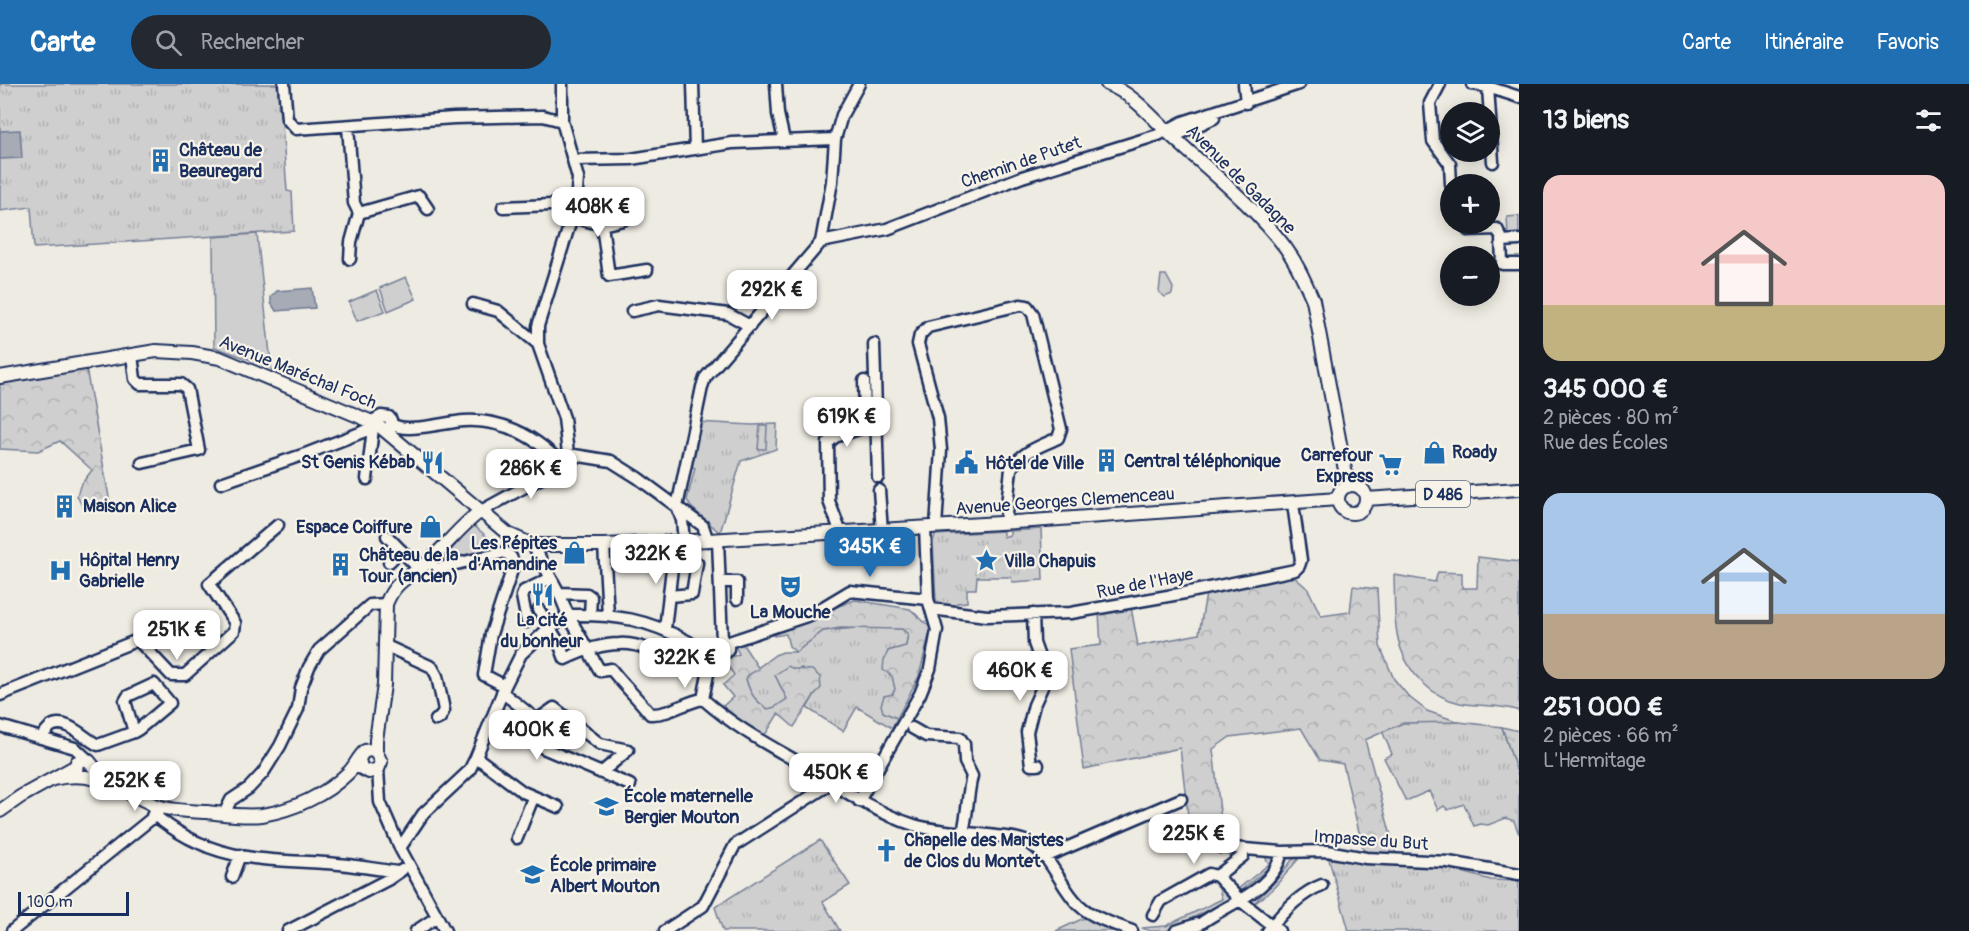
<!DOCTYPE html>
<html lang="fr">
<head>
<meta charset="utf-8">
<style>
  body { margin:0; font-family:Pangolin,sans-serif; background:#242831; color:#f1f3f6; height:100vh; display:flex; flex-direction:column; font-size:22px; white-space:nowrap }
  * { box-sizing:border-box; margin:0 }
  p { font-size:20px; color:#9ea1a6 }
  .icon { flex:none; width:33px; height:33px; fill:none; stroke:currentColor; stroke-width:2; stroke-linecap:round; stroke-linejoin:round }
  .map { position:relative; flex:1; overflow:hidden }
  .details { display:flex; flex-direction:column; background:#171b24; width:450px }
  .details>* { flex:none }
  .buttons { position:absolute; left:1440px; top:18px; display:grid; gap:12px }
  .buttons a { display:grid; place-items:center; width:60px; height:60px; border-radius:50%; background:#171b24; box-shadow:0 3px 15px #0003; font-size:30px }
  .scale { position:absolute; left:18px; bottom:15px; width:111px; box-sizing:border-box; padding-left:6px; border:3px solid #1b2f5e; border-top:0; font-size:16px; line-height:21px; white-space:nowrap; color:#1b2f5e; -webkit-text-stroke:4px #f7f3e8; paint-order:stroke }
  .price { position:absolute; translate:-50% -51px; padding:0 14px; border-radius:12px; background:#fff; color:#222; font-size:20px; line-height:39px; filter:drop-shadow(0 2px 3px #0008) }
  .price::after { content:''; position:absolute; left:50%; top:36px; width:18px; height:14px; margin-left:-9px; background:inherit; clip-path:polygon(0 0,100% 0,50% 100%) }
  .price.active { background:#1f6fb2; color:#fff }
  ul { padding:0; list-style:none }
  li { display:grid; align-content:center; gap:12px; height:318px; padding:0 24px }
  li span { display:grid; place-items:center; height:186px; border-radius:18px; color:#555 }
  li>.icon { margin-inline-start:auto }
  span .icon { width:108px; height:108px; fill:#fffc; stroke-width:1 }
  li b { font-size:26px }
  h2 { display:flex; justify-content:space-between; align-items:center; height:72px; padding:0 24px; font-size:26px }
  header { display:flex; align-items:center; gap:36px; box-sizing:border-box; height:84px; padding:0 30px; background:#1f6fb2; color:#fff }
  header strong { font-size:28px }
  nav { display:flex; gap:33px; margin-inline-start:auto; font-size:21px }
  .search { width:420px; height:54px; background:#242831; display:flex; align-items:center; gap:15px; box-sizing:border-box; padding:0 21px; border-radius:33px; color:#9ea1a6; font-size:22px }
  main { display:flex; flex:1; min-height:0 }
  .map>svg:first-child { display:block }
  .grass { fill:url(#grass-tufts); stroke:#757f96; stroke-width:1.5 }
  .forest { fill:url(#forest-crowns); stroke:#757f96; stroke-width:1.5 }
  .garden { fill:#cfcfcf; stroke:#757f96; stroke-width:1.5 }
  .water { fill:#a6abb5; stroke:#6e7992; stroke-width:1.5 }
  .lines { fill:none; stroke-linecap:round; stroke-linejoin:round }
  .minor-casing { stroke:#1b2f5e; stroke-width:15 }
  .major-casing { stroke:#1b2f5e; stroke-width:16 }
  .minor { stroke:#f7f3e8; stroke-width:10 }
  .major { stroke:#f7f3e8; stroke-width:12 }
  .labels { text-anchor:middle; stroke-width:4.5; stroke-linejoin:round; paint-order:stroke }
  .shield { fill:#f7f3e8; stroke:#5d6a87; stroke-width:1.5 }
  .shield-label { font-size:16px; font-weight:bold; fill:#1b2f5e }
  .poi-label { font-size:18px; font-weight:bold; fill:#1b2f5e; stroke:#f7f3e8; text-anchor:start }
  .street-label { font-size:18px; fill:#1b2f5e; stroke:#f7f3e8 }
</style>
</head>
<body>
<header>
<strong>Carte</strong>
<div class="search"><svg class="icon" aria-label="search" viewBox="0 0 24 24"><circle cx="10" cy="10" r="6"/><path d="M15 15l6 6"/></svg>Rechercher</div>
<nav><a>Carte</a><a>Itinéraire</a><a>Favoris</a></nav>
</header>
<main>
<div class="map">
<svg width="1519" height="847" viewBox="0 0 1519 847">
  <defs>
    <pattern id="grass-tufts" width="24" height="20" patternUnits="userSpaceOnUse" patternTransform="scale(1.5)"><rect width="24" height="20" fill="#cfcfcf"/><path d="M3 7l-1-3M5 7V3M7 7l1-3M15 17l-1-3M17 17v-4M19 17l1-3" fill="none" stroke="#b1b2b4"/></pattern>
    <pattern id="forest-crowns" width="20" height="18" patternUnits="userSpaceOnUse" patternTransform="scale(1.5)"><rect width="20" height="18" fill="#cfcfcf"/><path d="M2 6a3 3 0 1 1 6 0M12 15a3 3 0 1 1 6 0" fill="none" stroke="#b1b2b4"/></pattern>
  </defs>
  <rect width="100%" height="100%" fill="#eeebe2"/>
  <filter id="ink" filterUnits="userSpaceOnUse"><feTurbulence type="fractalNoise" baseFrequency=".0167" numOctaves="2"/><feDisplacementMap in="SourceGraphic" scale="12" xChannelSelector="R" yChannelSelector="G"/><feConvolveMatrix kernelMatrix="1 2 1 2 8 2 1 2 1" color-interpolation-filters="sRGB"/></filter>
  <g filter="url(#ink)">
    <!-- grass -->
    <path class="grass" d="M0,0H279L287,107L292,108L294,147L34,164L31,123L0,127Z
      M1161,191H1166L1173,204L1172,210L1165,213L1159,208Z
      M696,338L752,341L777,340L776,365L741,377L720,449L691,423L687,416L695,384L687,381Z
      M473,441L491,456L493,464L445,476L444,474Z
      M1041,445L1043,496L1012,498L1011,493H977L976,505H967V518L957,519L953,524L941,522L936,516L933,458L935,451L1003,447V453L1010,451V447Z
      M868,543L902,545L908,550L906,562L888,567L895,605L883,628L897,634L892,644L857,623L843,647L807,624L815,610L802,584L775,591L787,615L775,624L768,625C755,617 750,610 746,595L748,591L775,571L783,568H796L823,547Z
      M1424,637L1459,638L1502,643L1519,694V750L1514,737L1506,734L1488,741L1481,740L1474,742L1464,720L1448,726L1444,722L1438,726L1429,707L1406,717L1384,674L1392,670L1382,647L1403,639Z
      M820,756L850,801L823,818L840,847H723L715,823Z
      M1263,769L1270,771L1274,780L1241,806L1238,805L1269,780Z
      M1302,771C1287,787 1273,809 1253,820L1279,793L1292,776Z
      M1328,772L1380,779L1447,784L1491,796L1519,797V847H1349Z
      M1218,802L1225,807L1228,813L1231,810L1233,812L1221,820L1166,847H1150L1142,844L1166,842L1222,815Z
      M1084,834H1085L1115,847H1056Z"/>
    <!-- forest -->
    <path class="forest" d="M86,284L110,419L83,424L77,412L80,402L92,386L60,357L38,367L0,365V299Z
      M1478,473L1519,478V627C1500,620 1479,623 1460,619C1432,613 1410,591 1401,565C1393,543 1395,515 1394,491L1435,498L1438,488L1462,489V504H1477Z
      M1293,492L1308,505L1321,532L1350,528L1353,502L1377,505L1380,562L1394,595L1409,613L1427,627L1459,638L1403,639L1365,656L1396,770L1364,769L1343,680L1320,676L1301,644L1230,653L1213,665L1223,754L1191,757L1180,664L1084,685L1069,565L1101,561L1099,529L1131,523L1138,562L1199,550L1206,510Z
      M855,516L910,525L931,544L919,592L897,634L883,628L881,621L884,612L893,610L895,605L892,592L883,586L884,576L888,567L906,562L908,550L902,545L840,544L823,547L796,568L789,562L786,550L774,552L772,546Z
      M740,556L759,585L748,591L746,595C750,610 755,617 768,625L775,623L787,615L775,591L788,582L794,585L812,586L820,593L821,604L815,610L794,643C788,639 785,634 778,630L764,653L722,623L733,613L723,601L734,591L724,576L739,570L734,559Z
      M1502,643L1519,647V694Z"/>
    <!-- garden -->
    <path class="garden" d="M1519,132V152L1508,153L1507,133Z
      M257,150L272,289L249,281L251,276L214,263L213,153Z
      M406,193L416,215L388,227L380,204Z
      M377,206L385,227L357,237L349,218Z
      M760,342H767L766,365H758Z"/>
    <!-- water -->
    <path class="water" d="M20,46L22,74L0,75V47Z
      M312,204L315,224L276,227L271,219V213L277,207Z"/>
    <g class="lines">
      <defs>
        <path id="minor" d="M284,0L287,35L296,45L454,34L543,32L562,37
          M693,0L695,65
          M776,0L778,30L784,56
          M1244,0L1246,19
          M1440,0L1430,19L1433,57L1450,80L1451,100
          M1472,0L1488,3L1519,13
          M1488,3L1493,78
          M348,43L354,119L359,129L419,112L428,125
          M1173,53L1214,34
          M574,76L631,75L732,59L835,55
          M503,123L576,120
          M573,133L602,141L623,136
          M1464,140L1468,146L1497,145L1501,153L1502,180H1519
          M602,141L609,192L647,186
          M1501,157L1519,156
          M821,158L887,145L1022,93L1158,51L1183,38L1299,0
          M350,175L351,158L359,129
          M473,220L498,227L538,260
          M632,227L659,221L728,230L750,242
          M874,260L878,393
          M132,271L135,295L140,300H181L187,305L199,366L142,379
          M372,337L381,332L389,333L391,336L390,346
          M392,340C405,350 446,338 464,337C502,335 533,351 559,377
          M568,370L611,377L638,394L703,442L708,457
          M367,395L373,344
          M221,399L308,369L373,344L377,340
          M879,406L882,447
          M481,427L545,392L568,370L564,334L538,260V242L576,120L578,94L562,37V0
          M936,443L941,366L938,334L918,260L920,251L928,243L1020,221L1027,222L1033,230L1061,345L1058,354C1041,362 1021,368 1011,385L1005,439
          M841,449L829,417L828,359L835,353L859,345L865,334L864,297
          M387,452L419,485
          M718,456L722,558
          M684,458L682,436L677,423L702,303L705,294L821,158L832,98L835,55L842,31L859,0
          M533,461L559,509L568,531L600,587L611,585C623,601 638,614 650,630C669,631 685,618 703,615
          M604,461L608,531
          M389,478L401,466
          M429,478L436,485L505,468L511,473L514,480L491,550L484,591L505,602
          M720,498H737V515
          M559,509L587,510L591,513L590,530
          M669,512L692,510L697,479L674,476
          M931,525L987,532L1071,529L1185,509L1295,486L1299,482L1301,476L1293,420
          M539,526L559,559L565,575C582,567 601,560 619,560C649,558 655,578 687,567L689,558C647,535 616,530 568,531
          M1033,530L1034,559L1044,587L1043,601L1034,621L1027,648L1031,681H1038
          M527,538L522,512L524,507L551,494
          M665,545L675,458
          M716 564a6 6 0 1 1 12 0a6 6 0 1 1-12 0Z
          M726,559L810,531L850,507L928,515
          M384,561L432,583L437,592L444,626L440,634L436,636
          M688,563H701
          M502,608L537,636L554,624L600,660L628,666
          M0,611L138,556L171,591H185L234,547L235,539L209,500L278,441
          M703,615C738,646 771,662 810,685C843,706 876,729 914,741C940,749 969,748 996,752C1006,753 1017,753 1027,758C1053,772 1059,802 1079,821C1093,834 1114,840 1132,847
          M703,615L709,585L718,569
          M495,628L543,664L630,701
          M0,642L75,664L87,675
          M912,644L926,652L960,654L964,660L965,678L972,692C967,712 968,728 963,748
          M40,654C43,651 47,646 50,643C65,632 85,655 98,661L134,648L139,645L170,619L154,600L128,612L125,617L134,648
          M476,673L523,708L558,723
          M378,685L380,718L400,764L445,847
          M601,689L628,666
          M859,717L920,610L930,585L937,546L928,515L925,444
          M156,722L158,734C170,743 183,752 197,758C244,781 298,775 348,781C365,783 382,786 398,788
          M224,730L231,716L249,704L263,689L280,662L298,625L301,604L309,583L319,566L370,521L386,520
          M517,754L533,714
          M1220,763L1282,768L1327,767L1366,774L1448,778L1519,790
          M400,764L423,730L469,687L476,673L505,602L521,570L550,543L568,531
          M1045,773L1181,715
          M1217,792L1243,772
          M232,793L240,771
          M1153,831L1161,817L1209,790L1217,792L1241,817L1279,847
          M12,847L151,735L156,722
          M288,847L389,795L402,786
          M416,847L437,833
          M665,847L703,822L735,761L824,704L828,698
          M1176,847L1197,840
          M1191,847C1220,820 1272,812 1282,768
          M1268,847C1281,830 1301,809 1322,801"/>
        <path id="major" d="M1107,0C1134,10 1152,34 1174,54C1212,89 1254,122 1285,163C1297,179 1305,198 1313,216L1348,402
          M0,293L156,267L192,269L220,274L377,340L508,450L533,461H604L675,458L1032,437L1338,415
          M1338 415a14 14 0 1 1 28 0a14 14 0 1 1-28 0Z
          M1366,415L1519,405
          M359,675L361,684L369,688L378,685L381,678L376,668V656L384,601L386,520C397,493 411,494 429,477C447,461 461,441 481,427
          M76,687L77,678L85,675L89,677L97,687L108,693
          M53,695C94,685 117,704 152,720C169,727 189,727 207,728C225,730 244,733 262,731C293,726 326,711 348,689C355,683 358,673 365,667L371,666L376,668
          M0,727L20,713L76,682"/>
      </defs>
      <!-- minor casing -->
      <use href="#minor" class="minor-casing"/>
      <!-- major casing -->
      <use href="#major" class="major-casing"/>
      <!-- minor -->
      <use href="#minor" class="minor"/>
      <!-- major -->
      <use href="#major" class="major"/>
    </g>
  </g>
  <!-- icons -->
  <defs>
    <symbol id="building-bare" viewBox="-9 -9 18 18"><path d="M-4-6H4V6H1V3H-1V6H-4ZM-2.5-4.3h1.7v1.8h-1.7ZM.8-4.3h1.7v1.8H.8ZM-2.5-1h1.7V.8h-1.7ZM.8-1h1.7V.8H.8Z" fill="#1f6fb2" stroke="#f7f3e8" stroke-width="2.5" paint-order="stroke"/></symbol>
    <symbol id="shop-bare" viewBox="-9 -9 18 18"><path d="M-5-2.5h2.3a2.7 3.5 0 0 1 5.4 0H5L5.5 6h-11ZM-1.5-2.5h3a1.5 2.3 0 0 0-3 0Z" fill="#1f6fb2" stroke="#f7f3e8" stroke-width="2.5" paint-order="stroke"/></symbol>
    <symbol id="restaurant-bare" viewBox="-9 -9 18 18"><path d="M-5-6h1v4h1v-4h1v4h1v-4h1v5L-1.5 .5V6h-2V.5L-5-1ZM5-6V6H3V1.5H1.5Q1.5-4 5-6Z" fill="#1f6fb2" stroke="#f7f3e8" stroke-width="2.5" paint-order="stroke"/></symbol>
    <symbol id="civic-bare" viewBox="-9 -9 18 18"><path d="M-.6-6.5H3V-4.5H.6V-3L4-1V1h2V6H-6V1h2V-1L-.6-3ZM-1.2 2.5V6h2.4V2.5Z" fill="#1f6fb2" stroke="#f7f3e8" stroke-width="2.5" paint-order="stroke"/></symbol>
    <symbol id="supermarket-bare" viewBox="-9 -9 18 18"><path d="M-6-5.5h2.5l.6 2H6L4.5 2H-2.5L-4.4-4H-6ZM-1.5 3.2a1.3 1.3 0 1 0 .1 0ZM3 3.2a1.3 1.3 0 1 0 .1 0Z" fill="#1f6fb2" stroke="#f7f3e8" stroke-width="2.5" paint-order="stroke"/></symbol>
    <symbol id="sight-bare" viewBox="-9 -9 18 18"><path d="M0-6L1.8-2.2L6-1.7L2.9 1.2L3.7 5.4L0 3.3L-3.7 5.4L-2.9 1.2L-6-1.7L-1.8-2.2Z" fill="#1f6fb2" stroke="#f7f3e8" stroke-width="2.5" paint-order="stroke"/></symbol>
    <symbol id="hospital-bare" viewBox="-9 -9 18 18"><path d="M-5-5h3v3.5h4V-5h3V5h-3V1.5h-4V5h-3Z" fill="#1f6fb2" stroke="#f7f3e8" stroke-width="2.5" paint-order="stroke"/></symbol>
    <symbol id="theatre-bare" viewBox="-9 -9 18 18"><path d="M-5-5.5Q0-4 5-5.5V0Q5 5 0 6Q-5 5-5 0ZM-3.3-2.5H-1v1.5H-3.3ZM1-2.5H3.3v1.5H1ZM-2.8 1Q0 5.5 2.8 1Z" fill="#1f6fb2" stroke="#f7f3e8" stroke-width="2.5" paint-order="stroke"/></symbol>
    <symbol id="school-bare" viewBox="-9 -9 18 18"><path d="M0-5L7-2L0 1L-7-2ZM-4 1L0 2.5L4 1V4Q0 6-4 4Z" fill="#1f6fb2" stroke="#f7f3e8" stroke-width="2.5" paint-order="stroke"/></symbol>
    <symbol id="church-bare" viewBox="-9 -9 18 18"><path d="M-1.2-6h2.4v3.5h3.3v2.4h-3.3V6h-2.4V-.1h-3.3v-2.4h3.3Z" fill="#1f6fb2" stroke="#f7f3e8" stroke-width="2.5" paint-order="stroke"/></symbol>
  </defs>
  <g fill-rule="evenodd">
    <use href="#building-bare" x="144" y="60" width="33" height="33"/>
    <use href="#shop-bare" x="1418" y="352" width="33" height="33"/>
    <use href="#building-bare" x="1090" y="360" width="33" height="33"/>
    <use href="#restaurant-bare" x="416" y="362" width="33" height="33"/>
    <use href="#civic-bare" x="950" y="362" width="33" height="33"/>
    <use href="#supermarket-bare" x="1374" y="364" width="33" height="33"/>
    <use href="#building-bare" x="48" y="406" width="33" height="33"/>
    <use href="#shop-bare" x="414" y="426" width="33" height="33"/>
    <use href="#shop-bare" x="558" y="452" width="33" height="33"/>
    <use href="#sight-bare" x="970" y="460" width="33" height="33"/>
    <use href="#building-bare" x="324" y="464" width="33" height="33"/>
    <use href="#hospital-bare" x="44" y="470" width="33" height="33"/>
    <use href="#theatre-bare" x="774" y="486" width="33" height="33"/>
    <use href="#restaurant-bare" x="526" y="494" width="33" height="33"/>
    <use href="#school-bare" x="590" y="706" width="33" height="33"/>
    <use href="#church-bare" x="870" y="750" width="33" height="33"/>
    <use href="#school-bare" x="516" y="774" width="33" height="33"/>
  </g>
  <g class="labels">
    <!-- shield labels -->
    <rect class="shield" x="1416" y="397" width="54" height="26" rx="4.5"/>
    <g class="shield-label">
      <text x="1443" y="416">D 486</text>
    </g>
    <!-- poi labels -->
    <g class="poi-label">
      <text x="179" y="72">Château de<tspan x="179" dy="21">Beauregard</tspan></text>
      <text x="1452" y="374">Roady</text>
      <text x="1373" y="377" text-anchor="end">Carrefour<tspan x="1373" dy="21">Express</tspan></text>
      <text x="1124" y="383">Central téléphonique</text>
      <text x="415" y="384" text-anchor="end">St Genis Kébab</text>
      <text x="985" y="385">Hôtel de Ville</text>
      <text x="83" y="428">Maison Alice</text>
      <text x="412" y="449" text-anchor="end">Espace Coiffure</text>
      <text x="557" y="465" text-anchor="end">Les Pépites<tspan x="557" dy="21">d'Amandine</tspan></text>
      <text x="359" y="477">Château de la<tspan x="359" dy="21">Tour (ancien)</tspan></text>
      <text x="79" y="482">Hôpital Henry<tspan x="79" dy="21">Gabrielle</tspan></text>
      <text x="1004" y="483">Villa Chapuis</text>
      <text x="790" y="534" text-anchor="middle">La Mouche</text>
      <text x="542" y="542" text-anchor="middle">La cité<tspan x="542" dy="21">du bonheur</tspan></text>
      <text x="624" y="718">École maternelle<tspan x="624" dy="21">Bergier Mouton</tspan></text>
      <text x="904" y="762">Chapelle des Maristes<tspan x="904" dy="21">de Clos du Montet</tspan></text>
      <text x="550" y="787">École primaire<tspan x="550" dy="21">Albert Mouton</tspan></text>
    </g>
    <!-- street labels -->
    <g class="street-label">
      <text transform="translate(1021 78) rotate(-19)" y="6">Chemin de Putet</text>
      <text transform="translate(1241 95) rotate(45)" y="6">Avenue de Gadagne</text>
      <text transform="translate(298 288) rotate(22)" y="6">Avenue Maréchal Foch</text>
      <text transform="translate(1065 417) rotate(-4)" y="6">Avenue Georges Clemenceau</text>
      <text transform="translate(1145 499) rotate(-11)" y="6">Rue de l'Haye</text>
      <text transform="translate(1371 756) rotate(4)" y="6">Impasse du But</text>
    </g>
  </g>
</svg>
<div class="buttons">
<a><svg class="icon" aria-label="layers" viewBox="0 0 24 24"><path d="M12 4l9 5-9 5-9-5zM3 14l9 5 9-5"/></svg></a>
<a>+</a>
<a>−</a>
</div>
<div class="scale">100 m</div>
<b class="price" style="left:598px;top:154px">408K €</b>
<b class="price" style="left:772px;top:237px">292K €</b>
<b class="price" style="left:847px;top:364px">619K €</b>
<b class="price" style="left:531px;top:416px">286K €</b>
<b class="price active" style="left:870px;top:494px">345K €</b>
<b class="price" style="left:656px;top:501px">322K €</b>
<b class="price" style="left:177px;top:577px">251K €</b>
<b class="price" style="left:685px;top:605px">322K €</b>
<b class="price" style="left:1020px;top:618px">460K €</b>
<b class="price" style="left:537px;top:677px">400K €</b>
<b class="price" style="left:836px;top:720px">450K €</b>
<b class="price" style="left:135px;top:728px">252K €</b>
<b class="price" style="left:1194px;top:781px">225K €</b>
</div>
<section class="details">
<h2>13 biens<svg class="icon" aria-label="filters" viewBox="0 0 24 24"><path d="M4 7h16M4 17h16"/><circle cx="9" cy="7" r="2"/><circle cx="15" cy="17" r="2"/></svg></h2>
<ul>
<li><span style="background:linear-gradient(#f6c9c9 70%,#c2b280 0)"><svg class="icon" aria-label="home" viewBox="0 0 24 24"><path d="M3 11l9-7 9 7M6 9v11h12V9"/></svg></span><div><b>345 000 €</b><p>2 pièces · 80 m²</p><p>Rue des Écoles</p></div></li>
<li><span style="background:linear-gradient(#a9c7e8 65%,#b9a48a 0)"><svg class="icon" aria-label="home" viewBox="0 0 24 24"><path d="M3 11l9-7 9 7M6 9v11h12V9"/></svg></span><div><b>251 000 €</b><p>2 pièces · 66 m²</p><p>L'Hermitage</p></div></li>
</ul>
</section>
</main>
</body>
</html>
